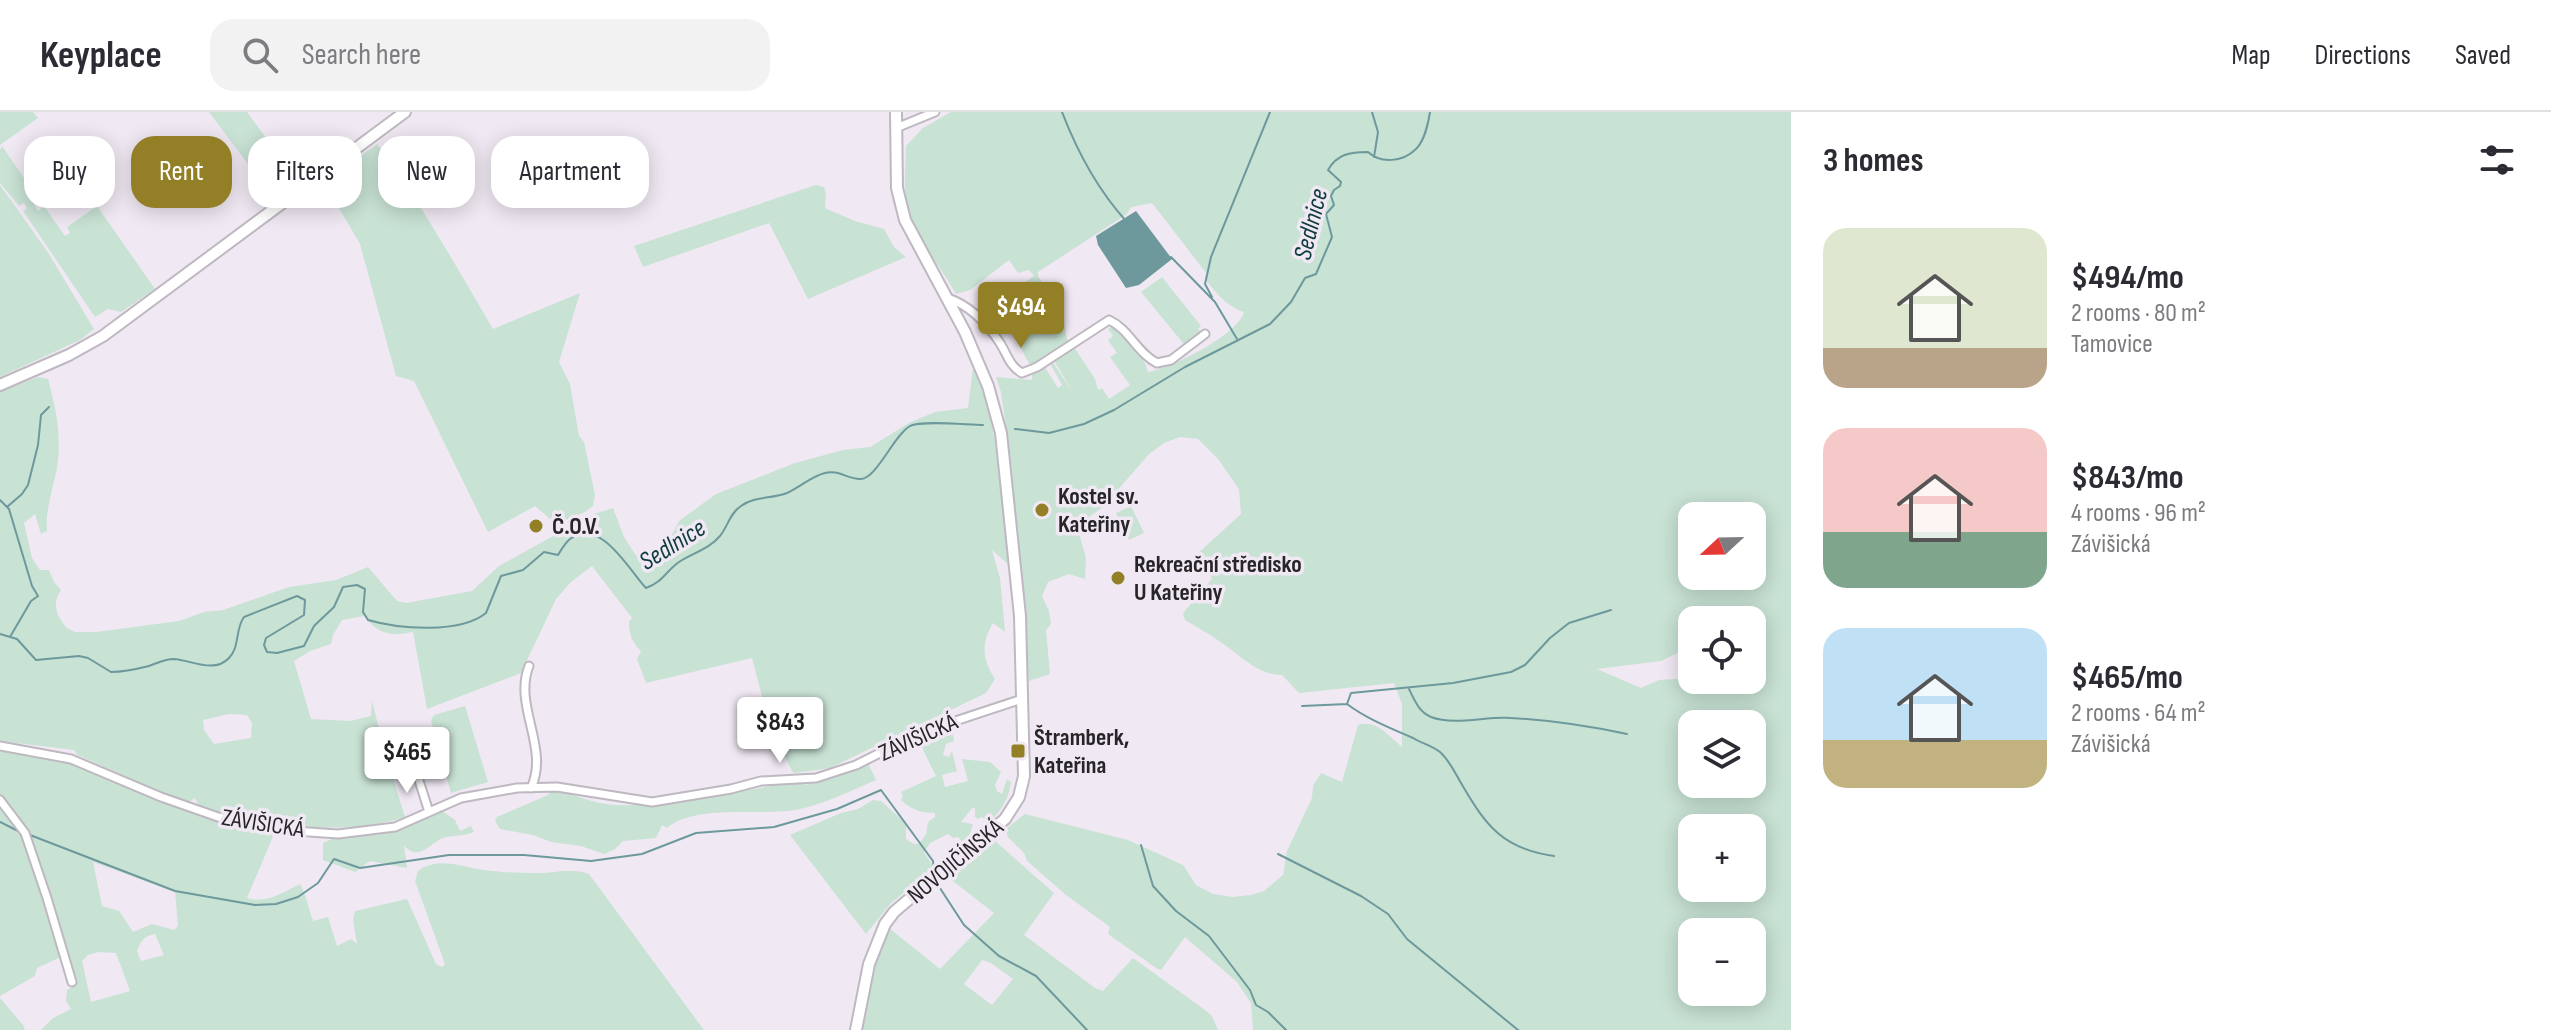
<!DOCTYPE html>
<html lang="en">
<head>
<meta charset="utf-8">
<style>
  body { margin:0; font-family:"Sofia Sans Condensed",sans-serif; background:#f2f2f3; color:#2b2b33; height:100vh; display:flex; flex-direction:column; font-size:30px; white-space:nowrap }
  * { box-sizing:border-box; margin:0 }
  p { font-size:26px; color:#7c7c81 }
  .icon { flex:none; width:44px; height:44px; fill:none; stroke:currentColor; stroke-width:2; stroke-linecap:round; stroke-linejoin:round }
  .map { position:relative; flex:1; overflow:hidden }
  .side { display:flex; flex-direction:column; background:#fff; width:760px }
  .side>* { flex:none }
  .guide { position:absolute; left:24px; top:24px; width:760px; height:72px; display:flex; gap:16px }
  .needle { width:52px; rotate:248deg }
  .fabs { position:absolute; left:1678px; top:390px; display:grid; gap:16px }
  .fabs a { display:grid; place-items:center; width:88px; height:88px; border-radius:16px; background:#fff; box-shadow:0 4px 20px #0003; font-size:40px }
  .price { position:absolute; translate:-50% -68px; padding:0 18px; border-radius:8px; background:#fff; color:#222; font-size:26px; line-height:52px; filter:drop-shadow(0 2px 4px #0008) }
  .price::after { content:''; position:absolute; left:50%; top:48px; width:24px; height:18px; margin-left:-12px; background:inherit; clip-path:polygon(0 0,100% 0,50% 100%) }
  .price.active { background:#937f26; color:#fff }
  ul { padding:0; list-style:none }
  li { display:flex; align-items:center; gap:24px; height:200px; padding:0 32px }
  li span { display:grid; place-items:center; flex:none; width:224px; height:160px; border-radius:24px; color:#555 }
  li>.icon { margin-inline-start:auto }
  span .icon { width:96px; height:96px; fill:#fffc; stroke-width:1 }
  li b { font-size:34px }
  h2 { display:flex; justify-content:space-between; align-items:center; height:96px; padding:0 32px; font-size:34px }
  .tag { padding:0 28px; border-radius:24px; background:#fff; box-shadow:0 4px 20px #0003; font-size:28px; line-height:72px }
  .tag.active { background:#937f26; color:#fff }
  header { display:flex; align-items:center; gap:48px; box-sizing:border-box; height:112px; padding:0 40px; background:#fff; border-bottom:2px solid #e1e1e2 }
  header strong { font-size:38px }
  nav { display:flex; gap:44px; margin-inline-start:auto; font-size:28px }
  .search { width:560px; height:72px; background:#f2f2f3; display:flex; align-items:center; gap:20px; box-sizing:border-box; padding:0 28px; border-radius:24px; color:#7c7c81; font-size:30px }
  main { display:flex; flex:1; min-height:0 }
  .map>svg:first-child { display:block }
  .green { fill:#c8e2d4; fill-rule:evenodd }
  .water { fill:#6d999c }
  .lines { fill:none; stroke-linecap:round; stroke-linejoin:round }
  .stream { stroke:#6d999c; stroke-width:2 }
  .street-casing { stroke:#beb8c1; stroke-width:11 }
  .secondary-casing { stroke:#beb8c1; stroke-width:14 }
  .street { stroke:#fff; stroke-width:7 }
  .secondary { stroke:#fff; stroke-width:10 }
  .poi-dot { fill:#937f26; stroke:#f0e9f3; stroke-width:3 }
  .labels { text-anchor:middle; stroke-width:7; stroke-linejoin:round; paint-order:stroke }
  .poi-label { font-size:24px; font-weight:bold; fill:#272528; stroke:#f0e9f3; text-anchor:start }
  .street-label { font-size:24px; fill:#272528; stroke:#f0e9f3 }
  .water-label { font-size:26px; font-style:italic; fill:#103c3f; stroke:#f0e9f3 }
</style>
</head>
<body>
<header>
<strong>Keyplace</strong>
<div class="search"><svg class="icon" aria-label="search" viewBox="0 0 24 24"><circle cx="10" cy="10" r="6"/><path d="M15 15l6 6"/></svg>Search here</div>
<nav><a>Map</a><a>Directions</a><a>Saved</a></nav>
</header>
<main>
<div class="map">
<svg width="1791" height="918" viewBox="0 0 1791 918">
  <rect width="100%" height="100%" fill="#f0e9f3"/>
  <!-- green -->
  <path class="green" d="M0,0H33L38,6L0,33Z
    M209,0H247L299,70L275,88Z
    M951,0H1791V918H1253L1251,891L1237,870L1185,825L1161,858L1156,856L1108,822L1110,815L1066,783L1027,749L1024,741L1007,724V716L1025,702L1128,728L1183,753L1196,773L1213,782L1233,785L1251,783L1264,779L1283,763L1287,739L1312,686L1313,674L1321,661L1342,670L1358,613C1376,607 1389,624 1402,635V592L1394,571L1299,581L1282,563C1258,564 1238,541 1219,529C1208,521 1196,515 1185,508L1183,501L1212,467L1209,457L1191,461L1184,454L1241,402L1239,377L1218,347L1198,327L1180,325L1164,331L1149,342L1103,395L1077,414L1086,446L1085,467L1069,462L1048,470L1042,484L1049,499L1051,512L1046,518L1050,562L1029,569L1011,350L1001,280L996,265L1032,268V261L1044,254L1058,276L1062,273L1051,253L1052,249L1073,281L1055,250L1057,246L1074,235L1095,267L1098,278L1102,276L1109,287L1130,273L1110,245L1117,241L1108,228L1113,224L1108,217L1115,213C1129,228 1143,240 1148,260C1171,256 1238,223 1244,200C1229,196 1214,180 1205,166L1207,162L1152,91L1131,95L1127,102L1038,160V164L1056,193L1052,196L1014,212L1007,213L1006,205L996,196L995,191L1034,164L1029,158L1018,161L1009,148L970,178L956,182C940,153 915,126 907,92C903,74 906,53 906,34L923,16ZM1692,404H1752V464H1692ZM1692,508H1752V568H1692V566L1659,568L1641,576L1597,557L1661,549L1692,534ZM1692,612H1752V672H1692ZM1692,716H1752V776H1692ZM1692,820H1752V880H1692Z
    M377,32C421,91 456,154 493,217L580,181L559,250L570,272L579,324L584,330L595,383L593,394L585,400L556,412L535,394L488,420L414,269L396,264L360,132L324,71Z
    M2,34L33,79L29,83L38,99L44,94L65,124L70,121L67,115L97,94L155,177L121,200L108,197L95,205L23,99L27,96L24,91L19,94L0,71V38Z
    M0,73L49,142L94,217L80,228L0,265Z
    M816,73L824,75L826,81L825,95L827,97L855,109L884,117L894,135L906,145L808,187L769,111L643,155L634,134Z
    M1162,165L1201,214L1198,217L1201,220L1197,227L1188,235L1183,231L1141,180Z
    M1058,200C1068,210 1063,221 1069,230L1031,255L1015,226L1030,214Z
    M973,256C999,303 1002,398 1008,452L992,438L1000,466L1005,520L993,511C981,531 982,547 995,567L986,581L830,656L794,661L792,659L769,611L752,546L646,571L637,547L641,539C632,530 629,523 629,510L632,506L592,454L571,470L556,487L521,561L427,597L413,520C390,524 379,523 364,504L342,508L333,523L331,532L310,539L294,549L311,607L350,609L371,604L372,588L383,634L405,705C372,717 315,718 282,712L280,706L240,700L232,704L199,694L195,686L187,691C170,682 152,677 135,669C115,660 97,651 77,643L74,638L0,629V280L38,265L48,267C56,296 62,325 57,356C53,376 45,399 47,419L41,422L35,402L24,411L32,446L40,458H49L54,470L61,478C51,492 57,505 67,516L75,520H96L179,509L204,500L223,498L289,475L336,468L368,455L397,489L406,491L472,479L499,454L591,403L613,396L624,425L635,442L641,448L653,449L661,444L679,409L716,382L795,351L843,338L870,335L909,311L935,300L968,296ZM229,602L247,603L252,611L251,626L214,632L204,618L203,608Z
    M1131,394L1144,421L1129,428L1116,401Z
    M465,594L488,670L451,681L431,608L434,603Z
    M942,616L953,623L954,629L946,632L943,643L949,645L952,639L957,659L942,663L945,675L968,669L962,647L990,650L1001,660L995,673L997,679L1002,682L1007,667L1011,670C1009,685 1002,699 990,709L981,705L978,707L975,705V697L973,695L961,710L973,712L968,728L963,731L958,725L953,726L948,722L930,731L924,740L934,756L890,792L866,822L790,723L841,701L858,697L873,688L881,689L901,707L906,714V727L914,732H919L926,722L928,710L935,705V701C921,701 912,698 901,688L903,685L901,680L936,664L924,640L919,625Z
    M0,637L73,651L77,655L79,654C142,682 206,712 274,722L247,786C266,792 282,781 300,772C307,785 308,795 313,809L328,805L337,834L351,827L357,832L353,808L355,799L407,787L436,852L442,855L445,852L415,769L418,759C438,744 462,755 484,758C500,760 518,761 534,761C553,762 571,755 589,762L704,918H41L53,906L71,897L66,889L67,878L73,874L71,858L63,844L37,856L35,864L0,884ZM93,750L175,780L178,814L174,818L152,812L133,820L119,799L102,794ZM155,822L164,843L141,849L137,839C141,829 144,824 155,822ZM98,840L116,841L130,879L91,890L82,849L88,843Z
    M868,651L876,668C850,679 823,693 795,698C760,704 694,692 667,716L662,713L656,726L623,729L615,737L604,742L581,734L551,730L533,723L500,717L495,709L497,705L548,683L550,679C567,678 576,685 592,689C605,693 622,694 635,693C692,693 747,674 803,671L805,673L831,667Z
    M442,699L455,708L460,719L471,714L474,720C464,724 457,723 447,725C430,728 422,751 404,734L407,756L370,749L355,760L323,748V731L339,724L379,723L402,715L403,718L405,715Z
    M995,729L1054,781L1024,823L1095,876L1103,879L1133,846L1205,898L1212,904L1218,918H861L875,846L888,818L890,817L940,857L994,801L949,766L988,732ZM982,848L991,851L1013,867L992,893L964,872Z
    M0,886L23,913L25,918H0Z"/>
  <!-- water -->
  <path class="water" d="M1136,99L1172,147L1139,173L1126,176L1098,133L1096,124Z"/>
  <g class="lines">
    <!-- stream -->
    <path class="stream" d="M1062,0C1077,39 1098,78 1126,109
      M1372,0L1378,20L1374,45
      M1171,145L1215,190L1237,227
      M1212,185L1205,172L1211,145L1270,0
      M1015,317L1049,321L1084,312L1114,298L1185,255L1270,212L1291,190L1305,166L1316,162L1332,125L1326,102L1334,93L1331,84L1334,78L1340,74L1341,70L1328,58C1337,42 1350,40 1368,40C1381,52 1403,50 1416,37C1425,28 1428,12 1430,0
      M0,388L9,397L32,474L38,484L31,489L10,525
      M7,395L22,382L28,373L38,333L41,303L49,295
      M0,522L17,527L36,548L79,544L88,546L111,560C124,560 137,557 149,554C157,551 165,547 174,547C191,548 214,562 229,546C240,535 235,517 244,505L297,484L305,488L304,503L266,526L264,533L267,540L277,541L304,534L314,514L334,495L343,475L357,473L365,477L363,500L368,508C399,517 460,522 486,501L501,464L523,458L544,440L558,443C561,438 565,431 570,427C600,404 629,458 646,476C663,470 666,459 679,450C693,441 709,437 720,424C728,414 730,401 741,394C754,384 772,387 787,381C800,375 812,364 825,361C838,357 849,368 861,367C877,366 894,323 910,314C922,308 968,313 983,313
      M1409,577C1415,589 1419,600 1431,605C1455,614 1486,604 1511,606C1550,608 1589,614 1627,622
      M1347,592L1351,581L1453,571L1511,560L1525,553L1550,526L1569,511L1611,498
      M1302,594L1347,592C1367,607 1390,616 1413,626C1421,631 1433,634 1440,640C1450,649 1455,661 1461,671C1486,714 1503,737 1554,744
      M0,710L20,720
      M30,723L175,779L255,793L276,792L298,785L318,771L334,747L360,756L449,743H524L591,749L642,742L696,721L774,715L837,697L881,678L933,749L934,760
      M1141,733L1153,774L1176,799L1209,824L1250,878L1256,893L1268,900L1286,918
      M1278,742L1361,784L1388,802L1407,827L1518,918
      M936,770L964,813L999,844L1036,864L1087,918"/>
    <defs>
      <path id="street" d="M896,16L935,0
        M948,186C970,194 987,211 1000,231C1007,242 1010,255 1022,261L1037,255L1109,208C1129,217 1137,241 1157,251L1171,248L1205,222
        M529,554C513,594 550,636 531,676
        M0,634L71,647L161,685L218,705L280,718L338,722L395,715L461,686L517,676L557,675L652,690L731,677L761,669L816,666L856,653L922,620L1022,587
        M415,656L429,700
        M0,688L25,721L47,786L72,870"/>
      <path id="secondary" d="M0,273L69,243L103,224L405,0
        M856,918L869,852L885,812L894,800L928,771L1005,707L1019,685L1024,664L1020,504L1001,321L988,274L965,220L905,108L897,76L896,0"/>
    </defs>
    <!-- street casing -->
    <use href="#street" class="street-casing"/>
    <!-- secondary casing -->
    <use href="#secondary" class="secondary-casing"/>
    <!-- street -->
    <use href="#street" class="street"/>
    <!-- secondary -->
    <use href="#secondary" class="secondary"/>
  </g>
  <!-- markers -->
  <g class="poi-dot">
    <circle cx="1042" cy="398" r="8"/>
    <circle cx="536" cy="414" r="8"/>
    <circle cx="1118" cy="466" r="8"/>
    <rect x="1010" y="631" width="16" height="16" rx="4"/>
  </g>
  <g class="labels">
    <!-- poi labels -->
    <g class="poi-label">
      <text x="1058" y="392">Kostel sv.<tspan x="1058" dy="28">Kateřiny</tspan></text>
      <text x="552" y="422">Č.O.V.</text>
      <text x="1134" y="460">Rekreační středisko<tspan x="1134" dy="28">U Kateřiny</tspan></text>
      <text x="1034" y="633">Štramberk,<tspan x="1034" dy="28">Kateřina</tspan></text>
    </g>
    <!-- street labels -->
    <g class="street-label">
      <text transform="translate(918 625) rotate(-24)" y="8">ZÁVIŠICKÁ</text>
      <text transform="translate(263 711) rotate(9)" y="8">ZÁVIŠICKÁ</text>
      <text transform="translate(955 749) rotate(-40)" y="8">NOVOJIČÍNSKÁ</text>
    </g>
    <!-- water labels -->
    <g class="water-label">
      <text transform="translate(1310 112) rotate(-76)" y="9">Sedlnice</text>
      <text transform="translate(672 432) rotate(-32)" y="9">Sedlnice</text>
    </g>
  </g>
</svg>
<div class="fabs">
<a><svg class="needle" viewBox="-14 -14 28 28"><path d="M0-13l5 13h-10z" fill="#e53935"/><path d="M0 13l5-13h-10z" fill="#7c7c81"/></svg></a>
<a><svg class="icon" aria-label="locate" viewBox="0 0 24 24"><circle cx="12" cy="12" r="6"/><path d="M12 2v4M12 18v4M2 12h4M18 12h4"/></svg></a>
<a><svg class="icon" aria-label="layers" viewBox="0 0 24 24"><path d="M12 4l9 5-9 5-9-5zM3 14l9 5 9-5"/></svg></a>
<a>+</a>
<a>−</a>
</div>
<b class="price active" style="left:1021px;top:238px">$494</b>
<b class="price" style="left:780px;top:653px">$843</b>
<b class="price" style="left:407px;top:683px">$465</b>
<div class="guide">
<a class="tag">Buy</a>
<a class="tag active">Rent</a>
<a class="tag">Filters</a>
<a class="tag">New</a>
<a class="tag">Apartment</a>
</div>
</div>
<section class="side">
<h2>3 homes<svg class="icon" aria-label="filters" viewBox="0 0 24 24"><path d="M4 7h16M4 17h16"/><circle cx="9" cy="7" r="2"/><circle cx="15" cy="17" r="2"/></svg></h2>
<ul>
<li><span style="background:linear-gradient(#dfe7d0 75%,#b9a48a 0)"><svg class="icon" aria-label="home" viewBox="0 0 24 24"><path d="M3 11l9-7 9 7M6 9v11h12V9"/></svg></span><div><b>$494/mo</b><p>2 rooms · 80 m²</p><p>Tamovice</p></div></li>
<li><span style="background:linear-gradient(#f6c9c9 65%,#7fa58c 0)"><svg class="icon" aria-label="home" viewBox="0 0 24 24"><path d="M3 11l9-7 9 7M6 9v11h12V9"/></svg></span><div><b>$843/mo</b><p>4 rooms · 96 m²</p><p>Závišická</p></div></li>
<li><span style="background:linear-gradient(#bfe0f5 70%,#c2b280 0)"><svg class="icon" aria-label="home" viewBox="0 0 24 24"><path d="M3 11l9-7 9 7M6 9v11h12V9"/></svg></span><div><b>$465/mo</b><p>2 rooms · 64 m²</p><p>Závišická</p></div></li>
</ul>
</section>
</main>
</body>
</html>
